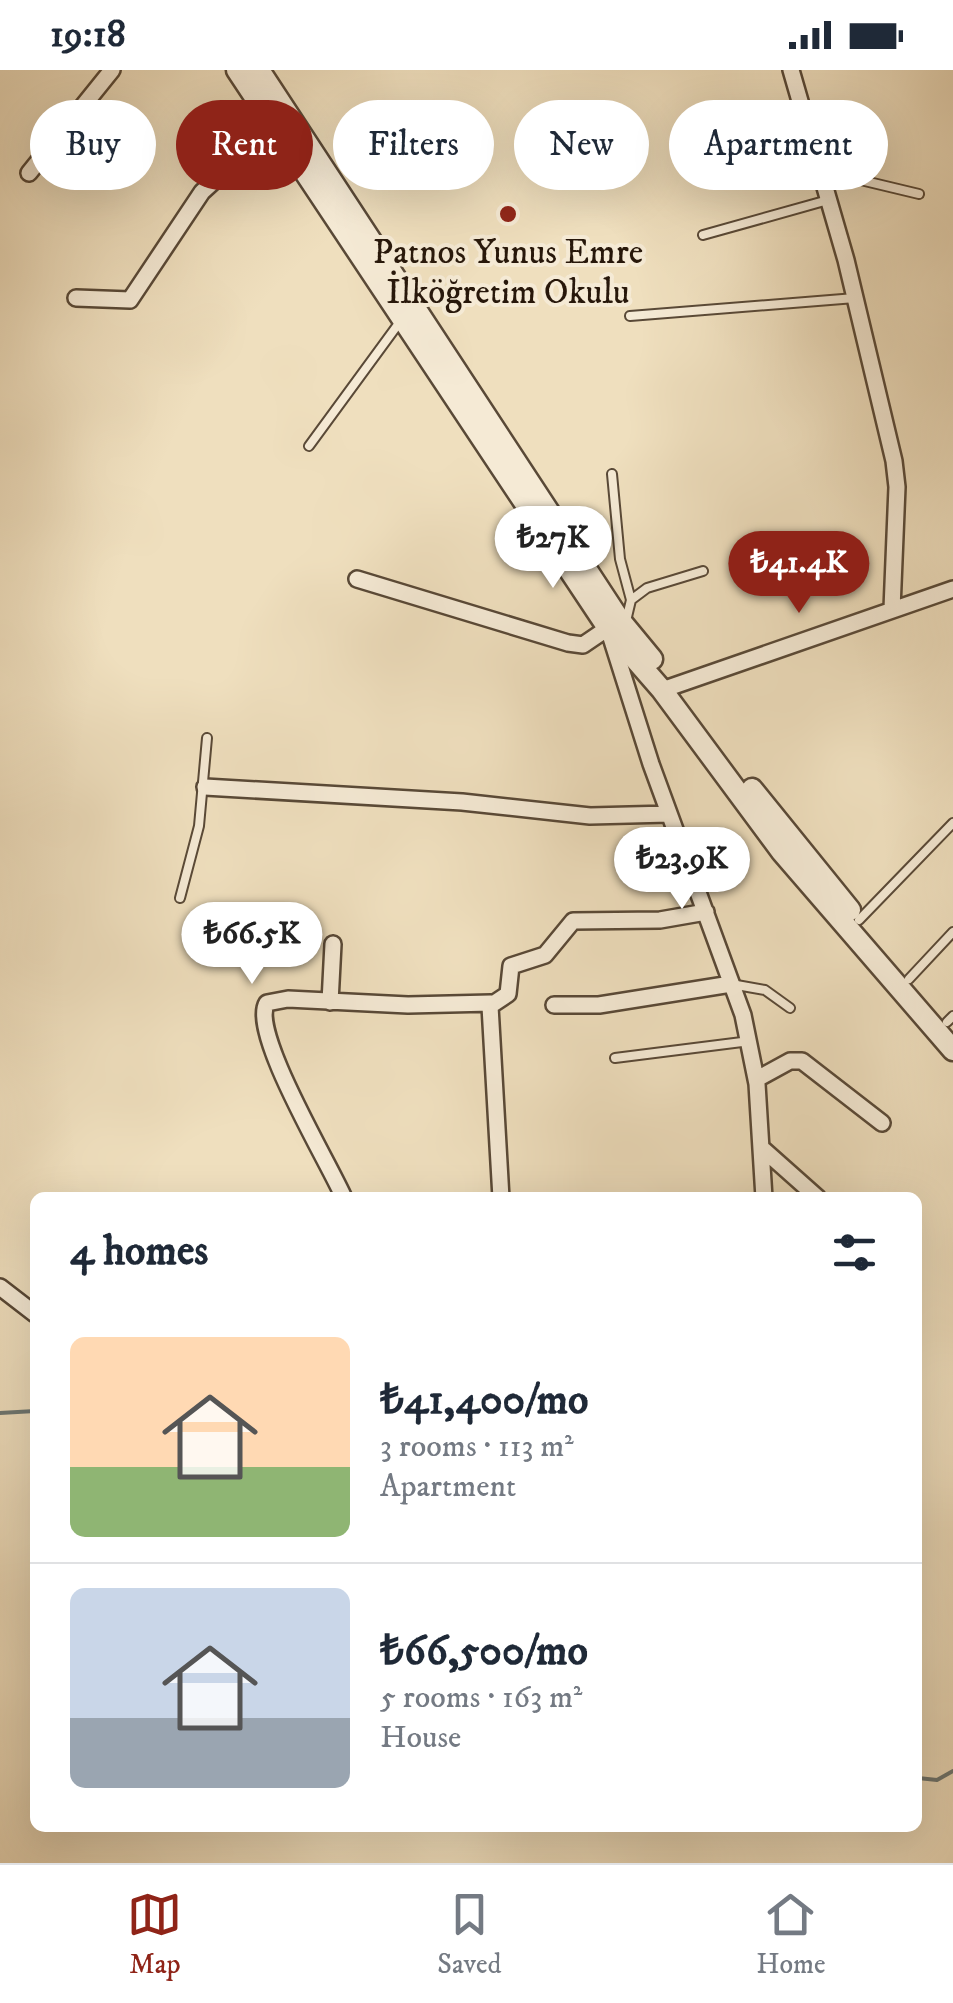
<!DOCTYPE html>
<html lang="en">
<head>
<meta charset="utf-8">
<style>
  body { margin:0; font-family:"IM FELL DW Pica",serif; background:#f6f6f7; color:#1f2937; height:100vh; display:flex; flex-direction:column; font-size:38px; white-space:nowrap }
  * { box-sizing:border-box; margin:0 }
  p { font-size:32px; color:#747a83 }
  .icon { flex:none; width:55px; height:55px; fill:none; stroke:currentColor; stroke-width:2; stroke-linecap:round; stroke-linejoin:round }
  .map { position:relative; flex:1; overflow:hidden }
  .sheet { position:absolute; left:30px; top:1122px; width:892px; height:640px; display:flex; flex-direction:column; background:#fff; border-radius:15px; box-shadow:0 10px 40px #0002 }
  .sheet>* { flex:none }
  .top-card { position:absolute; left:30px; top:30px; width:895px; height:90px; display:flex; gap:20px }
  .price { position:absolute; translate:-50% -85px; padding:0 22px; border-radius:35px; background:#fff; color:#222; font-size:32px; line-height:65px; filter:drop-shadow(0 2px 5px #0008) }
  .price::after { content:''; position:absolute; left:50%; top:60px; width:30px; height:22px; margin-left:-15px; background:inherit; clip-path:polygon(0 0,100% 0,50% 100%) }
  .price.current { background:#8f2418; color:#fff }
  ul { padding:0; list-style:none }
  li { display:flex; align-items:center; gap:30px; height:250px; padding:0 40px }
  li+li { border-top:2px solid #e0e1e3 }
  li span { display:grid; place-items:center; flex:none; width:280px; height:200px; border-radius:15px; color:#555 }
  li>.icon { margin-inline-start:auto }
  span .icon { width:120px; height:120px; fill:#fffc; stroke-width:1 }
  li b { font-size:42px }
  h2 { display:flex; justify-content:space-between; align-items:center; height:120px; padding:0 40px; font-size:42px }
  .tag { padding:0 35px; border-radius:45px; background:#fff; box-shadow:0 10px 40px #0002; font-size:35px; line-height:90px }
  .tag.current { background:#8f2418; color:#fff }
  .status { display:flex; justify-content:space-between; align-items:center; height:70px; padding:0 50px; background:#fff; direction:ltr }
  .status svg { height:28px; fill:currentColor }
  .menu { display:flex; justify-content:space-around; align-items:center; height:140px; border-top:2px solid #e0e1e3; background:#fff; font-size:28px; color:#747a83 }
  .menu a { display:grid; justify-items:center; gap:5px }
  .menu .current { color:#8f2418 }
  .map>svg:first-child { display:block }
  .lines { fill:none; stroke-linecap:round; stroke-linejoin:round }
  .stream { stroke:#6f7975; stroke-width:4 }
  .service-casing { stroke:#594937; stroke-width:12 }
  .minor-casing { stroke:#594937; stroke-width:20 }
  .tertiary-casing { stroke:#594937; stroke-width:25 }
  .service { stroke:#f5ead5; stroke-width:8 }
  .minor { stroke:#f5ead5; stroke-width:15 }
  .tertiary { stroke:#f5ead5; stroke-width:20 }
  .poi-dot { fill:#8f2418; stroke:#f5ead5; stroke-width:4 }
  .labels { text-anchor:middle; stroke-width:8; stroke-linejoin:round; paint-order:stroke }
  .poi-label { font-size:35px; fill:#27170a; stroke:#f5ead5 }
</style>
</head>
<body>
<div class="status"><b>19:18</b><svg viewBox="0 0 49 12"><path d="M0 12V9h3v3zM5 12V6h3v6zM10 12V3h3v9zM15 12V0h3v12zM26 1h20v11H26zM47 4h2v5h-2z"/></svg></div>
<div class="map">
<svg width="953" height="1793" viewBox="0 0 953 1793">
  <rect width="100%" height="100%" fill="#efdfbe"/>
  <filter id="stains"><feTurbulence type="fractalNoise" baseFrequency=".002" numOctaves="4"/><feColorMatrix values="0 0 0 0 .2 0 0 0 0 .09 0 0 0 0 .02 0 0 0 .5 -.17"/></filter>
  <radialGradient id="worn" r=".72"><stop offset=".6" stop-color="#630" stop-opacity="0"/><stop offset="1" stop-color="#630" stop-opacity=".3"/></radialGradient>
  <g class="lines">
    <!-- stream -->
    <path class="stream" d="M0,1343L35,1341
      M918,1708L937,1710L953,1701"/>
    <defs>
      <path id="service" d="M822,112L848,107L919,124
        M703,165L828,130
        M630,246L855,228
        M309,376L402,249
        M612,404L620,489L631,530L626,551
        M631,530L647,518L703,501
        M180,828L199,756L207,668
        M859,850L953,753
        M909,909L953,862
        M731,914L765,920L790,938
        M947,952L953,946
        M615,988L750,971"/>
      <path id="minor" d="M791,0L846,190L894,391L897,417L892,539
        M29,103L112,0
        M76,228L130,230L202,122L281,50
        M357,509L568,573L583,575L608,558L651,694L743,945L757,1014L764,1128
        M662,620L953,519
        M205,717L462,732L590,746L669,744
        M330,932L333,874
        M554,935H599L731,914
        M757,1009L790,991H802L882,1053
        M764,1080L818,1128
        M344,1128C329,1093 249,961 267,933L288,929L408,935L491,933
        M501,1128L490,936L508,924L511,896L545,885L573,851L660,850L706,842
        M0,1217L35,1244"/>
      <path id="tertiary" d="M237,0L608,558L662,620L782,782L953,980
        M259,0L619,549L652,589
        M752,719L850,840"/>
    </defs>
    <!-- service casing -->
    <use href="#service" class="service-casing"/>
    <!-- minor casing -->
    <use href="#minor" class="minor-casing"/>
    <!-- tertiary casing -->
    <use href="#tertiary" class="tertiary-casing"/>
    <!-- service -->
    <use href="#service" class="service"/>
    <!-- minor -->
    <use href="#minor" class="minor"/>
    <!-- tertiary -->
    <use href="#tertiary" class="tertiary"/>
  </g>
  <!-- markers -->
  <circle class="poi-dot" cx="508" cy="144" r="10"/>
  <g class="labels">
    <!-- poi labels -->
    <g class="poi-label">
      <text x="508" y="193">Patnos Yunus Emre<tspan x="508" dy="40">İlköğretim Okulu</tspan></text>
    </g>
  </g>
  <rect width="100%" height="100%" filter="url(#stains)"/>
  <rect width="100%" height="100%" fill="url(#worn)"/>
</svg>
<b class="price" style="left:553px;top:521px">₺27K</b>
<b class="price current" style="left:799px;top:546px">₺41.4K</b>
<b class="price" style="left:682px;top:842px">₺23.9K</b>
<b class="price" style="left:252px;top:917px">₺66.5K</b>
<div class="top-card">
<a class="tag">Buy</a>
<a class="tag current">Rent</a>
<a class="tag">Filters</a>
<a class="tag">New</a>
<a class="tag">Apartment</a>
</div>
<section class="sheet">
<h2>4 homes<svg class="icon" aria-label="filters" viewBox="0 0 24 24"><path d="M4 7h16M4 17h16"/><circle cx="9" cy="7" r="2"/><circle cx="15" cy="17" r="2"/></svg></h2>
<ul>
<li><span style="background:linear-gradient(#ffd9b3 65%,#8fb573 0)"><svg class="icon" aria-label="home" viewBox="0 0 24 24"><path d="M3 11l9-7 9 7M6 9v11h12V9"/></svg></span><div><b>₺41,400/mo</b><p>3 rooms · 113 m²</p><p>Apartment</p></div></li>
<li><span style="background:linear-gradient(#c9d6e8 65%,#9aa5b1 0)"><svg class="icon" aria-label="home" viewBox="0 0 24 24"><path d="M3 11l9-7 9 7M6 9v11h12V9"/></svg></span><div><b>₺66,500/mo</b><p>5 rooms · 163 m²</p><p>House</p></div></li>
</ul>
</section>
</div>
<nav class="menu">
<a class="current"><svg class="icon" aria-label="map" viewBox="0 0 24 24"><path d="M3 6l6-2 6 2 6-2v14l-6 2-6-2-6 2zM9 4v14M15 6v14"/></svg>Map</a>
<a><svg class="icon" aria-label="saved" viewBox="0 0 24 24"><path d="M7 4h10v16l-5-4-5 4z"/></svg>Saved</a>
<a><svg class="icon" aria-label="home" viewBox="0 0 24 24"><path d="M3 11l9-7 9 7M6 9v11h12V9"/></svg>Home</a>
</nav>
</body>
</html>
